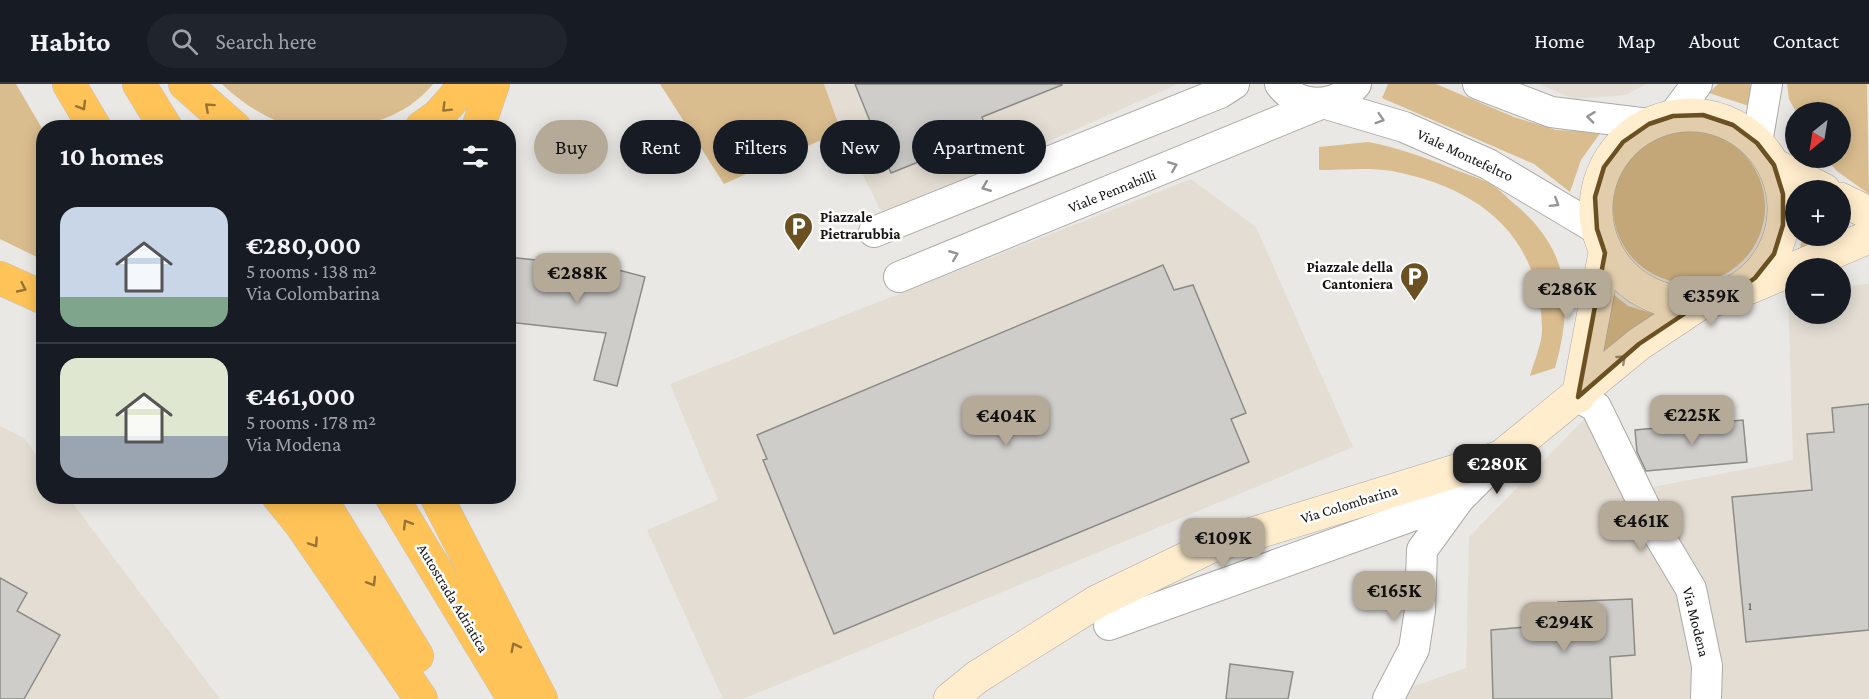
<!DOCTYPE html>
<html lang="en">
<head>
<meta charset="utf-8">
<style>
  body { margin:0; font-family:"Crimson Pro",serif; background:#20242c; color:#f1f3f6; height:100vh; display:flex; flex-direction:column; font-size:22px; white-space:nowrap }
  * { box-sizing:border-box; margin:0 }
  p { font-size:20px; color:#9ea1a6 }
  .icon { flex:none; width:33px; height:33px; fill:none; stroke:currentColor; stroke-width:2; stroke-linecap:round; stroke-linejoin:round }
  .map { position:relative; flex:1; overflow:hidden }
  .side { position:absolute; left:36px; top:36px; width:480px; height:384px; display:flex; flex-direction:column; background:#171b24; border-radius:24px; box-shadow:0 3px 15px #0003 }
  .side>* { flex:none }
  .top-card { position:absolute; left:534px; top:36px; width:570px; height:54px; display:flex; gap:12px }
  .needle { width:39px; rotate:210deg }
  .fabs { position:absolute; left:1785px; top:18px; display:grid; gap:12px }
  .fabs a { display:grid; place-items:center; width:66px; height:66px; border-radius:50%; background:#171b24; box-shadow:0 3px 15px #0003; font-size:30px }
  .price { position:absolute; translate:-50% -51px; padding:0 14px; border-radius:12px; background:#b5aa97; color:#111; font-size:20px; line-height:39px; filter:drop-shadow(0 2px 3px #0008) }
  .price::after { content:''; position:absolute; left:50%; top:36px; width:18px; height:14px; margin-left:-9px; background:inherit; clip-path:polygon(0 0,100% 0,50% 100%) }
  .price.current { background:#222; color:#fff }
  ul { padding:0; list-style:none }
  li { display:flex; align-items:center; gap:18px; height:150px; padding:0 24px }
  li+li { border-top:2px solid #363941 }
  li span { display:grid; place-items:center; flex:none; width:168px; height:120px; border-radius:18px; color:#555 }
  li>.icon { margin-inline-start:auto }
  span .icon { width:72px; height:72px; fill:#fffc; stroke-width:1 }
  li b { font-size:26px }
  h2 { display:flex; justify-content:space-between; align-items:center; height:72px; padding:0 24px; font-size:26px }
  .pill { padding:0 21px; border-radius:27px; background:#171b24; box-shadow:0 3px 15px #0003; font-size:21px; line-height:54px }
  .pill.current { background:#b5aa97; color:#111 }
  header { display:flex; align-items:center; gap:36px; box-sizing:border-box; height:84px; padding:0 30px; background:#171b24; border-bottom:2px solid #363941 }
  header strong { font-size:28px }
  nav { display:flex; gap:33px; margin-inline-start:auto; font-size:21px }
  .search { width:420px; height:54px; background:#20242c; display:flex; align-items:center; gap:15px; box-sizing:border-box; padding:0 21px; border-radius:33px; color:#9ea1a6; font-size:22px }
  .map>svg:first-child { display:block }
  .built { fill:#e3ddd3 }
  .green { fill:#dabd8f }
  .building { fill:#cfcdca; stroke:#8d8b88; stroke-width:1.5 }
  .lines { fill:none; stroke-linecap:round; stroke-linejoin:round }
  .street-casing { stroke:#acaaa7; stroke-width:32 }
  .secondary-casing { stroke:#acaaa7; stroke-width:34 }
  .highway-casing { stroke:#c2c2c2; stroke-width:34 }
  .street { stroke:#fff; stroke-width:30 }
  .secondary { stroke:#ffedcd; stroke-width:33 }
  .highway { stroke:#ffc357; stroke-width:33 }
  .oneway { stroke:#967438 }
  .oneway2 { stroke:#969595 }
  .oneway3 { stroke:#968b79 }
  .marked { fill:#6b5122; fill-opacity:0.2; stroke:#6b5122; stroke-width:4.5; stroke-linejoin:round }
  .labels { text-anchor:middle; stroke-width:5; stroke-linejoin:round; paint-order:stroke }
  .number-label { font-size:12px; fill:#444241 }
  .street-label { font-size:15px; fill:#151413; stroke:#fff }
  .poi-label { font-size:15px; font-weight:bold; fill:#151413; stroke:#fff; text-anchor:start }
</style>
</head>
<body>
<header>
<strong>Habito</strong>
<div class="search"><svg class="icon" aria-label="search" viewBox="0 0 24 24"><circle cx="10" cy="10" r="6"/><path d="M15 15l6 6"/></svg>Search here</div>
<nav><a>Home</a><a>Map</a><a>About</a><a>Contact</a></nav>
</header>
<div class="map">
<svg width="1869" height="615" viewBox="0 0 1869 615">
  <rect width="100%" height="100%" fill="#eae8e5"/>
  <!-- built -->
  <path class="built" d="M824,0H1178L883,131L841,47Z
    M1539,0H1646L1626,11L1573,15Z
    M1191,95L1256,143L1353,363L743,615H723L647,446L718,416L670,300Z
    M1869,200V615H1395L1400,607L1466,584L1469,453L1596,323L1653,403L1793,376L1788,207L1795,206L1796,230H1840L1841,203Z
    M0,342L24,354L43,380L44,412L68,413L220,615H0Z"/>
  <!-- green -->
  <path class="green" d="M0,0H16L43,46V176L0,155Z
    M222,0H433C404,35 364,44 321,44C308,44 291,44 279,38C258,29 238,16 222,0Z
    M660,0H824L841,47L724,100Z
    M1388,0H1436L1514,33L1556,46L1601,48L1581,76L1570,108L1534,80L1382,14Z
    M1718,0H1750L1755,24L1709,9Z
    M1787,0H1867L1869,110L1838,88L1825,74H1840V28H1796L1789,15Z
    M1613 123a76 76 0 1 1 152 0a76 76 0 1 1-152 0Z
    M1368,58C1396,63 1420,72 1446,82C1460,88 1475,92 1489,99C1499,104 1508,115 1517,122C1571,168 1573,220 1555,284L1530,292C1534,277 1543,258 1542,243C1539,150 1479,104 1392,87C1369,83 1342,86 1319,86V63Z
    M1802,152H1836L1800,165Z
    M1603,202L1628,222L1658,231L1597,282Z"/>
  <!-- building -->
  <path class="building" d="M855,0H1062V1L982,33L988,50L891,89Z
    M508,173L611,184L645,193L617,302L594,296L606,249L508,238Z
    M1163,181L1174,206L1193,201L1246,329L1231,335L1249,378L834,550L763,376L767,375L757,351Z
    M1869,320V546L1746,558L1732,413L1812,406L1807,350L1834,348L1832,324Z
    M1743,336L1747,378L1646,387L1637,368L1635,346Z
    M0,494L27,509L17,527L60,551L24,615H0Z
    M1632,515L1635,571L1610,573L1612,615H1493L1491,546L1559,540L1558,518Z
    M1230,580L1293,588L1288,615H1226Z"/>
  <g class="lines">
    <defs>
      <path id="street" d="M1280,0C1299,26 1337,24 1356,0
        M1478,0L1551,28L1649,40
        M1673,32L1697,0
        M1757,59L1767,0
        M874,148L1220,9L1234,0
        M899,193L1323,19L1404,43L1488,80L1597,145
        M1578,313L1596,323L1657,448L1691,505L1707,582L1706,615
        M1109,541L1459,415
        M1388,615L1414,565L1420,526L1422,466L1459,415L1501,373"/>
      <path id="secondary" d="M1596 125a94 94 0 1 1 188 0a94 94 0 1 1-188 0Z
        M1774,81L1824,106
        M1840,115L1869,129
        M1748,204L1869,153
        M1578,313L1605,169
        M950,615L977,593L1098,517L1210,463L1501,373L1639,260L1699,220"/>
      <path id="highway" d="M69,0L95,44
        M139,0L166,44
        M185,0L235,44
        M421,44L438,32L466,0
        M478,44L493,0
        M0,194L44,214
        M278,412L300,439L421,615
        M319,412L417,572
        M391,412L514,615
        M436,412L541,615"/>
    </defs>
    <!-- street casing -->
    <use href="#street" class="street-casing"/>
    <!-- secondary casing -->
    <use href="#secondary" class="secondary-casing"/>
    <!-- highway casing -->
    <use href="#highway" class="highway-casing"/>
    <!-- street -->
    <use href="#street" class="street"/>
    <!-- secondary -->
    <use href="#secondary" class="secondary"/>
    <!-- highway -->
    <use href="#highway" class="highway"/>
  </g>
  <!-- one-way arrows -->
  <defs><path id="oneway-chevron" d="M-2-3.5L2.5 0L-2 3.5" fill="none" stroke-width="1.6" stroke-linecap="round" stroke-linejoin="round" transform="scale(1.5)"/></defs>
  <g class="oneway">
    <use href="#oneway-chevron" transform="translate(82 22) rotate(59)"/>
    <use href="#oneway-chevron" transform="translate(209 23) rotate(-138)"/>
    <use href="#oneway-chevron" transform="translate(446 24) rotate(135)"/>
    <use href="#oneway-chevron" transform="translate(22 204) rotate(25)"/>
    <use href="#oneway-chevron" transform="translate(407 440) rotate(-121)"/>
    <use href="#oneway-chevron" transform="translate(314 459) rotate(56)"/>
    <use href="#oneway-chevron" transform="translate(372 498) rotate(59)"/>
    <use href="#oneway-chevron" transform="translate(515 563) rotate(-117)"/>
  </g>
  <g class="oneway2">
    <use href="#oneway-chevron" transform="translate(1591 33) rotate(-173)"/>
    <use href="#oneway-chevron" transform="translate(1380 35) rotate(17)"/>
    <use href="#oneway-chevron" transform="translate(1173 82) rotate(-22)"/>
    <use href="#oneway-chevron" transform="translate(986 103) rotate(158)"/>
    <use href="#oneway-chevron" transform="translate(1555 119) rotate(32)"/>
    <use href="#oneway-chevron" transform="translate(954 171) rotate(-22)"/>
  </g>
  <use class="oneway3" href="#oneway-chevron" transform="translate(1622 275) rotate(-41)"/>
  <!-- marked area -->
  <path class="marked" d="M1703,31L1733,41L1757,59L1774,81L1783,110V141L1774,170L1755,194L1730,212L1699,220L1639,260L1578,313L1605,169L1597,145L1595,113L1604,83L1623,58L1649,40L1673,32Z"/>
  <!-- icons -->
  <defs>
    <symbol id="parking-pin" viewBox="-11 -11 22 30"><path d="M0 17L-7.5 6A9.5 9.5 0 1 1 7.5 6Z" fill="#6b5122" stroke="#fff"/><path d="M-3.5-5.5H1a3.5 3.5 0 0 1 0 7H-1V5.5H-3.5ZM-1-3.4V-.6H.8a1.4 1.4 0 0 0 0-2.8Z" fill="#fff"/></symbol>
  </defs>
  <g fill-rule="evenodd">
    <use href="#parking-pin" x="782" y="126" width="33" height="45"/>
    <use href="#parking-pin" x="1398" y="176" width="33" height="45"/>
  </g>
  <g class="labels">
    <!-- number labels -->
    <g class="number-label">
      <text x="1750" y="526">1</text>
    </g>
    <!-- street labels -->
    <g class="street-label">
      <text transform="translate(1465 71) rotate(25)" y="5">Viale Montefeltro</text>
      <text transform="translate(1112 107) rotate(-22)" y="5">Viale Pennabilli</text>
      <text transform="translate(1349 420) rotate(-17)" y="5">Via Colombarina</text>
      <text transform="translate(453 514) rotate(59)" y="5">Autostrada Adriatica</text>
      <text transform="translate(1696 538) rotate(76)" y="5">Via Modena</text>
    </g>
    <!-- poi labels -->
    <g class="poi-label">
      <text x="820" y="138">Piazzale<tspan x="820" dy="17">Pietrarubbia</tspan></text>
      <text x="1393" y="188" text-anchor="end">Piazzale della<tspan x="1393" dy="17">Cantoniera</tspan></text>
    </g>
  </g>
</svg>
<div class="fabs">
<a><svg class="needle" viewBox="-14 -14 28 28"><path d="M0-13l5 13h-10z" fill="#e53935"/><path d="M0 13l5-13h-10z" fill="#9ea1a6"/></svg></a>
<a>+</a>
<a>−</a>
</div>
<b class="price" style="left:577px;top:220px">€288K</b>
<b class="price" style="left:1567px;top:236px">€286K</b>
<b class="price" style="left:1711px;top:243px">€359K</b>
<b class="price" style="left:1692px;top:362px">€225K</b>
<b class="price" style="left:1006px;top:363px">€404K</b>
<b class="price current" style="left:1497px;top:411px">€280K</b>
<b class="price" style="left:1641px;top:468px">€461K</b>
<b class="price" style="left:1223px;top:485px">€109K</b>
<b class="price" style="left:1394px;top:538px">€165K</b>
<b class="price" style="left:1564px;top:569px">€294K</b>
<div class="top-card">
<a class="pill current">Buy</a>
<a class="pill">Rent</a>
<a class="pill">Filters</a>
<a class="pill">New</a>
<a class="pill">Apartment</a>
</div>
<section class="side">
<h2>10 homes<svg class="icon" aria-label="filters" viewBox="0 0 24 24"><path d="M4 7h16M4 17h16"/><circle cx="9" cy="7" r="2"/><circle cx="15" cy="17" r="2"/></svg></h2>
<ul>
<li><span style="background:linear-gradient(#c9d6e8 75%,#7fa58c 0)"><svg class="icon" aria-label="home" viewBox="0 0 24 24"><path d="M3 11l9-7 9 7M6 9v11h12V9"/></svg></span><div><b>€280,000</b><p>5 rooms · 138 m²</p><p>Via Colombarina</p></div></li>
<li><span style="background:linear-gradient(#dfe7d0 65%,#9aa5b1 0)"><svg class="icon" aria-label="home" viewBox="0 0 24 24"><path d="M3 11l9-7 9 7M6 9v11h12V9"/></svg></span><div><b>€461,000</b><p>5 rooms · 178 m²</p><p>Via Modena</p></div></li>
</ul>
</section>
</div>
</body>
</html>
